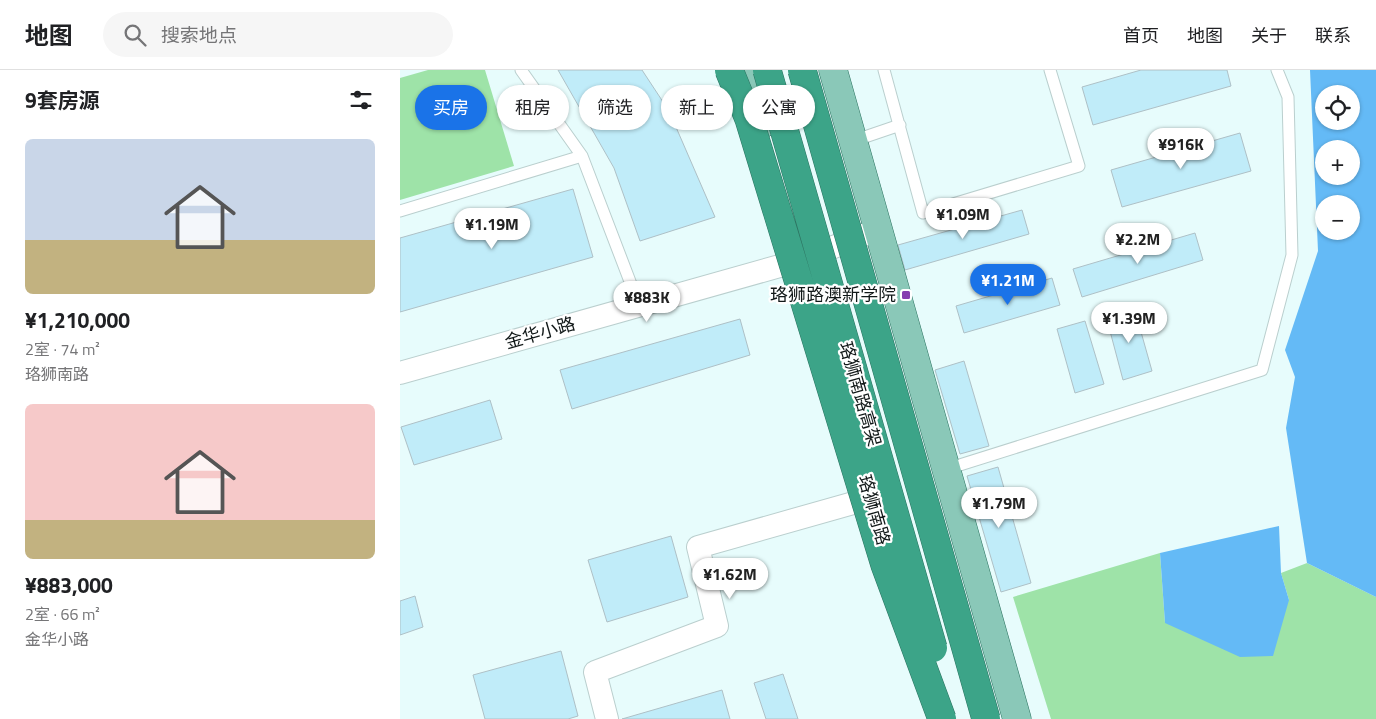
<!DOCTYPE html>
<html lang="zh">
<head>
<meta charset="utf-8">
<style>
  body { margin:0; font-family:"Titillium Web","Noto Sans SC",sans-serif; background:#f6f6f6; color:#202124; height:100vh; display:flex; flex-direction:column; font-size:19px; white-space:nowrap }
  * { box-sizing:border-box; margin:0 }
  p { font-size:16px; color:#757577 }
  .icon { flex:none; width:28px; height:28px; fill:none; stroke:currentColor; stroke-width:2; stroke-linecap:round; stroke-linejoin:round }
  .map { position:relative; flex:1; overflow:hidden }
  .sheet { display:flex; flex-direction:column; background:#fff; width:400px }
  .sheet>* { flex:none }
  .banner { position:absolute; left:15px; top:15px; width:475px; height:45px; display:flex; gap:10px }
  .buttons { position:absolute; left:915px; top:15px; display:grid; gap:10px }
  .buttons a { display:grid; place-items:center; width:45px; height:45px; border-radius:50%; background:#fff; box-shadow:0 1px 4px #0004; font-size:25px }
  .price { position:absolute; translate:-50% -42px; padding:0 11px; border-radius:18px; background:#fff; color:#222; font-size:16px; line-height:32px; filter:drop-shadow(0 1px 2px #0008) }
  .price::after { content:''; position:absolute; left:50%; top:30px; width:15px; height:11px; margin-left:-8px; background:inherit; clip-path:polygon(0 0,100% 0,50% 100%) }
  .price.selected { background:#1a73e8; color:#fff }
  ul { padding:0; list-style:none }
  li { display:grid; align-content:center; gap:10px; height:265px; padding:0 25px }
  li span { display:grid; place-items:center; height:155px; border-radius:8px; color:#555 }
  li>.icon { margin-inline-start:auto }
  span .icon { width:90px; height:90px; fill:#fffc; stroke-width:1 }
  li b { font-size:21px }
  h2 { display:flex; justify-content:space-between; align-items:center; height:60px; padding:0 25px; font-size:21px }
  .pill { padding:0 18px; border-radius:22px; background:#fff; box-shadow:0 1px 4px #0004; font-size:18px; line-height:45px }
  .pill.selected { background:#1a73e8; color:#fff }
  header { display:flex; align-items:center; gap:30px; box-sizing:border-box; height:70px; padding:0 25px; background:#fff; border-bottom:1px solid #e0e0e0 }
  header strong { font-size:24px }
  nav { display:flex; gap:28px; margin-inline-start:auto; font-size:18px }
  .search { width:350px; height:45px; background:#f6f6f6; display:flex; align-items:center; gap:12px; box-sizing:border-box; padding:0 18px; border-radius:28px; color:#757577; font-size:19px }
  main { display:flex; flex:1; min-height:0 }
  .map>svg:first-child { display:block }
  .green { fill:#9ee3a8 }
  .water { fill:#64baf6; fill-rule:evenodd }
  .building { fill:#c0ecf9; stroke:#aec0c6 }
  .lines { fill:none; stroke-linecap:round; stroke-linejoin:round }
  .lane-casing { stroke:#bacfce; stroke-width:13 }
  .street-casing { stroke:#bacfce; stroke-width:24 }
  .primary-casing { stroke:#2d7361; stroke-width:29 }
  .lane { stroke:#fff; stroke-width:11 }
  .street { stroke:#fff; stroke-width:22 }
  .primary { stroke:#8ac8b8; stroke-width:28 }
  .highway-bridge-casing { stroke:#2d7361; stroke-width:29; stroke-linecap:butt }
  .highway-bridge { stroke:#3ca488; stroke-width:28 }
  .poi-dot { fill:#873db0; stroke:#fff; stroke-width:2 }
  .labels { text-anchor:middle; stroke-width:4.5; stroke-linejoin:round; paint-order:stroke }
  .poi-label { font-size:18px; fill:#111818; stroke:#fff; text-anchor:end }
  .street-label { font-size:18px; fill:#111818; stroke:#fff }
</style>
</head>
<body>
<header>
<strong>地图</strong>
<div class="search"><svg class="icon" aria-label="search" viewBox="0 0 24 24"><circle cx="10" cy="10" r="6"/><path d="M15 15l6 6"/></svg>搜索地点</div>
<nav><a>首页</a><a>地图</a><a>关于</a><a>联系</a></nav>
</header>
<main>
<section class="sheet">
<h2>9套房源<svg class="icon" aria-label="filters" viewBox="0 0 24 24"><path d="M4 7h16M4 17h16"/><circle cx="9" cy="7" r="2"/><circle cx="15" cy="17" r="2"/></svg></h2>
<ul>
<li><span style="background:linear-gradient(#c9d6e8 65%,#c2b280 0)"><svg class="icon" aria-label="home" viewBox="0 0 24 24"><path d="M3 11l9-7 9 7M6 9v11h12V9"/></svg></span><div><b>¥1,210,000</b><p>2室 · 74 m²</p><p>珞狮南路</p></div></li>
<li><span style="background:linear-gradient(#f6c9c9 75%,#c2b280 0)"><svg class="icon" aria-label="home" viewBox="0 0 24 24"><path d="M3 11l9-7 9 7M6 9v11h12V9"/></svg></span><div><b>¥883,000</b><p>2室 · 66 m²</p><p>金华小路</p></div></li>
</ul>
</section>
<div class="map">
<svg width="976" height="649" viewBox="0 0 976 649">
  <rect width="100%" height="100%" fill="#e7fcfc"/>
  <!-- green -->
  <path class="green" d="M28,0H85L114,96L0,130V8Z
    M760,483L765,553L889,530L881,503L907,493L976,527V649H651L613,527Z"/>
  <!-- water -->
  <path class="water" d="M910,0H976V527L907,493L886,358L895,307L885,280L918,181ZM924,24H951V51H924ZM924,79H951V106H924ZM924,134H951V161H924Z
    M879,456L881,503L889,530L873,586L840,587L765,553L760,483Z"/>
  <!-- building -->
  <path class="building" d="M158,0H242L269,41L315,147L240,171L214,98Z
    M741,0H827L831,16L693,55L682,17Z
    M840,63L851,101L722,137L711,100Z
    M173,119L193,187L0,242V168Z
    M622,140L629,164L505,200L498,175Z
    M795,163L803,190L682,227L673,199Z
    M652,208L660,235L564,263L556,236Z
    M734,237L752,301L723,310L706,246Z
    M340,249L350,285L172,339L160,300Z
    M685,251L704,314L675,323L657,259Z
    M564,291L589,376L560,384L535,300Z
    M90,330L102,369L14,395L1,357Z
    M598,397L631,513L601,522L567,406Z
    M271,466L288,527L207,552L188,490Z
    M15,526L23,557L0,565V531Z
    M161,581L178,646L168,649H85L73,605Z
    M383,604L398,649H366L354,613Z
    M322,620L330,649H222Z"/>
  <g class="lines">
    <defs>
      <path id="lane" d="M121,0L182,86L239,235
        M484,0L523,143L679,96L650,0
        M453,71L500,55
        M0,141L182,86
        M547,399L862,300L892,185L888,27L877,0"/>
      <path id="street" d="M0,303L401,190L479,159
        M207,649L195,602L317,556L298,477L464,430"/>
      <path id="primary" d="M346,0L362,54
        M433,0L617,649"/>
    </defs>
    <!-- lane casing -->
    <use href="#lane" class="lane-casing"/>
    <!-- street casing -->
    <use href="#street" class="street-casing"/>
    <!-- primary casing -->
    <use href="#primary" class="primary-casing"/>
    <!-- lane -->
    <use href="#lane" class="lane"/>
    <!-- street -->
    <use href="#street" class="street"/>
    <!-- primary -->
    <use href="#primary" class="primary"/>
    <defs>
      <path id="highway-bridge" d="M329,0L349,49L485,495L542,649
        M367,0L533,578
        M402,0L586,649"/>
    </defs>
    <!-- highway-bridge casing -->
    <use href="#highway-bridge" class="highway-bridge-casing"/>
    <!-- highway-bridge -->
    <use href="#highway-bridge" class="highway-bridge"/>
  </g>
  <!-- markers -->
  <rect class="poi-dot" x="501" y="220" width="10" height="10" rx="2.5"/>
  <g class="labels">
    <!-- poi labels -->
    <g class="poi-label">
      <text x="496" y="231">珞狮路澳新学院</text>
    </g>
    <!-- street labels -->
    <g class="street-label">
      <text transform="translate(140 263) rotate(-16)" y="6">金华小路</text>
      <text transform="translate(460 324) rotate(74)" y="6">珞狮南路高架</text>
      <text transform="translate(474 440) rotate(74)" y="6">珞狮南路</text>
    </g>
  </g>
</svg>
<div class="buttons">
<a><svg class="icon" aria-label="locate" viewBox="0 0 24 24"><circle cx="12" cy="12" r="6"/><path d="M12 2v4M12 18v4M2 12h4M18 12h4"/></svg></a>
<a>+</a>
<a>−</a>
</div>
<b class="price" style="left:781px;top:100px">¥916K</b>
<b class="price" style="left:563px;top:170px">¥1.09M</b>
<b class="price" style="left:92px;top:180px">¥1.19M</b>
<b class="price" style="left:738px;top:195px">¥2.2M</b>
<b class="price selected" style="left:608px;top:236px">¥1.21M</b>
<b class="price" style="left:247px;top:253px">¥883K</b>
<b class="price" style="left:729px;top:274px">¥1.39M</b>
<b class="price" style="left:599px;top:459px">¥1.79M</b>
<b class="price" style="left:330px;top:530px">¥1.62M</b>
<div class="banner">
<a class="pill selected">买房</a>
<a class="pill">租房</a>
<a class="pill">筛选</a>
<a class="pill">新上</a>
<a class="pill">公寓</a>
</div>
</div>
</main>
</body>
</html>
